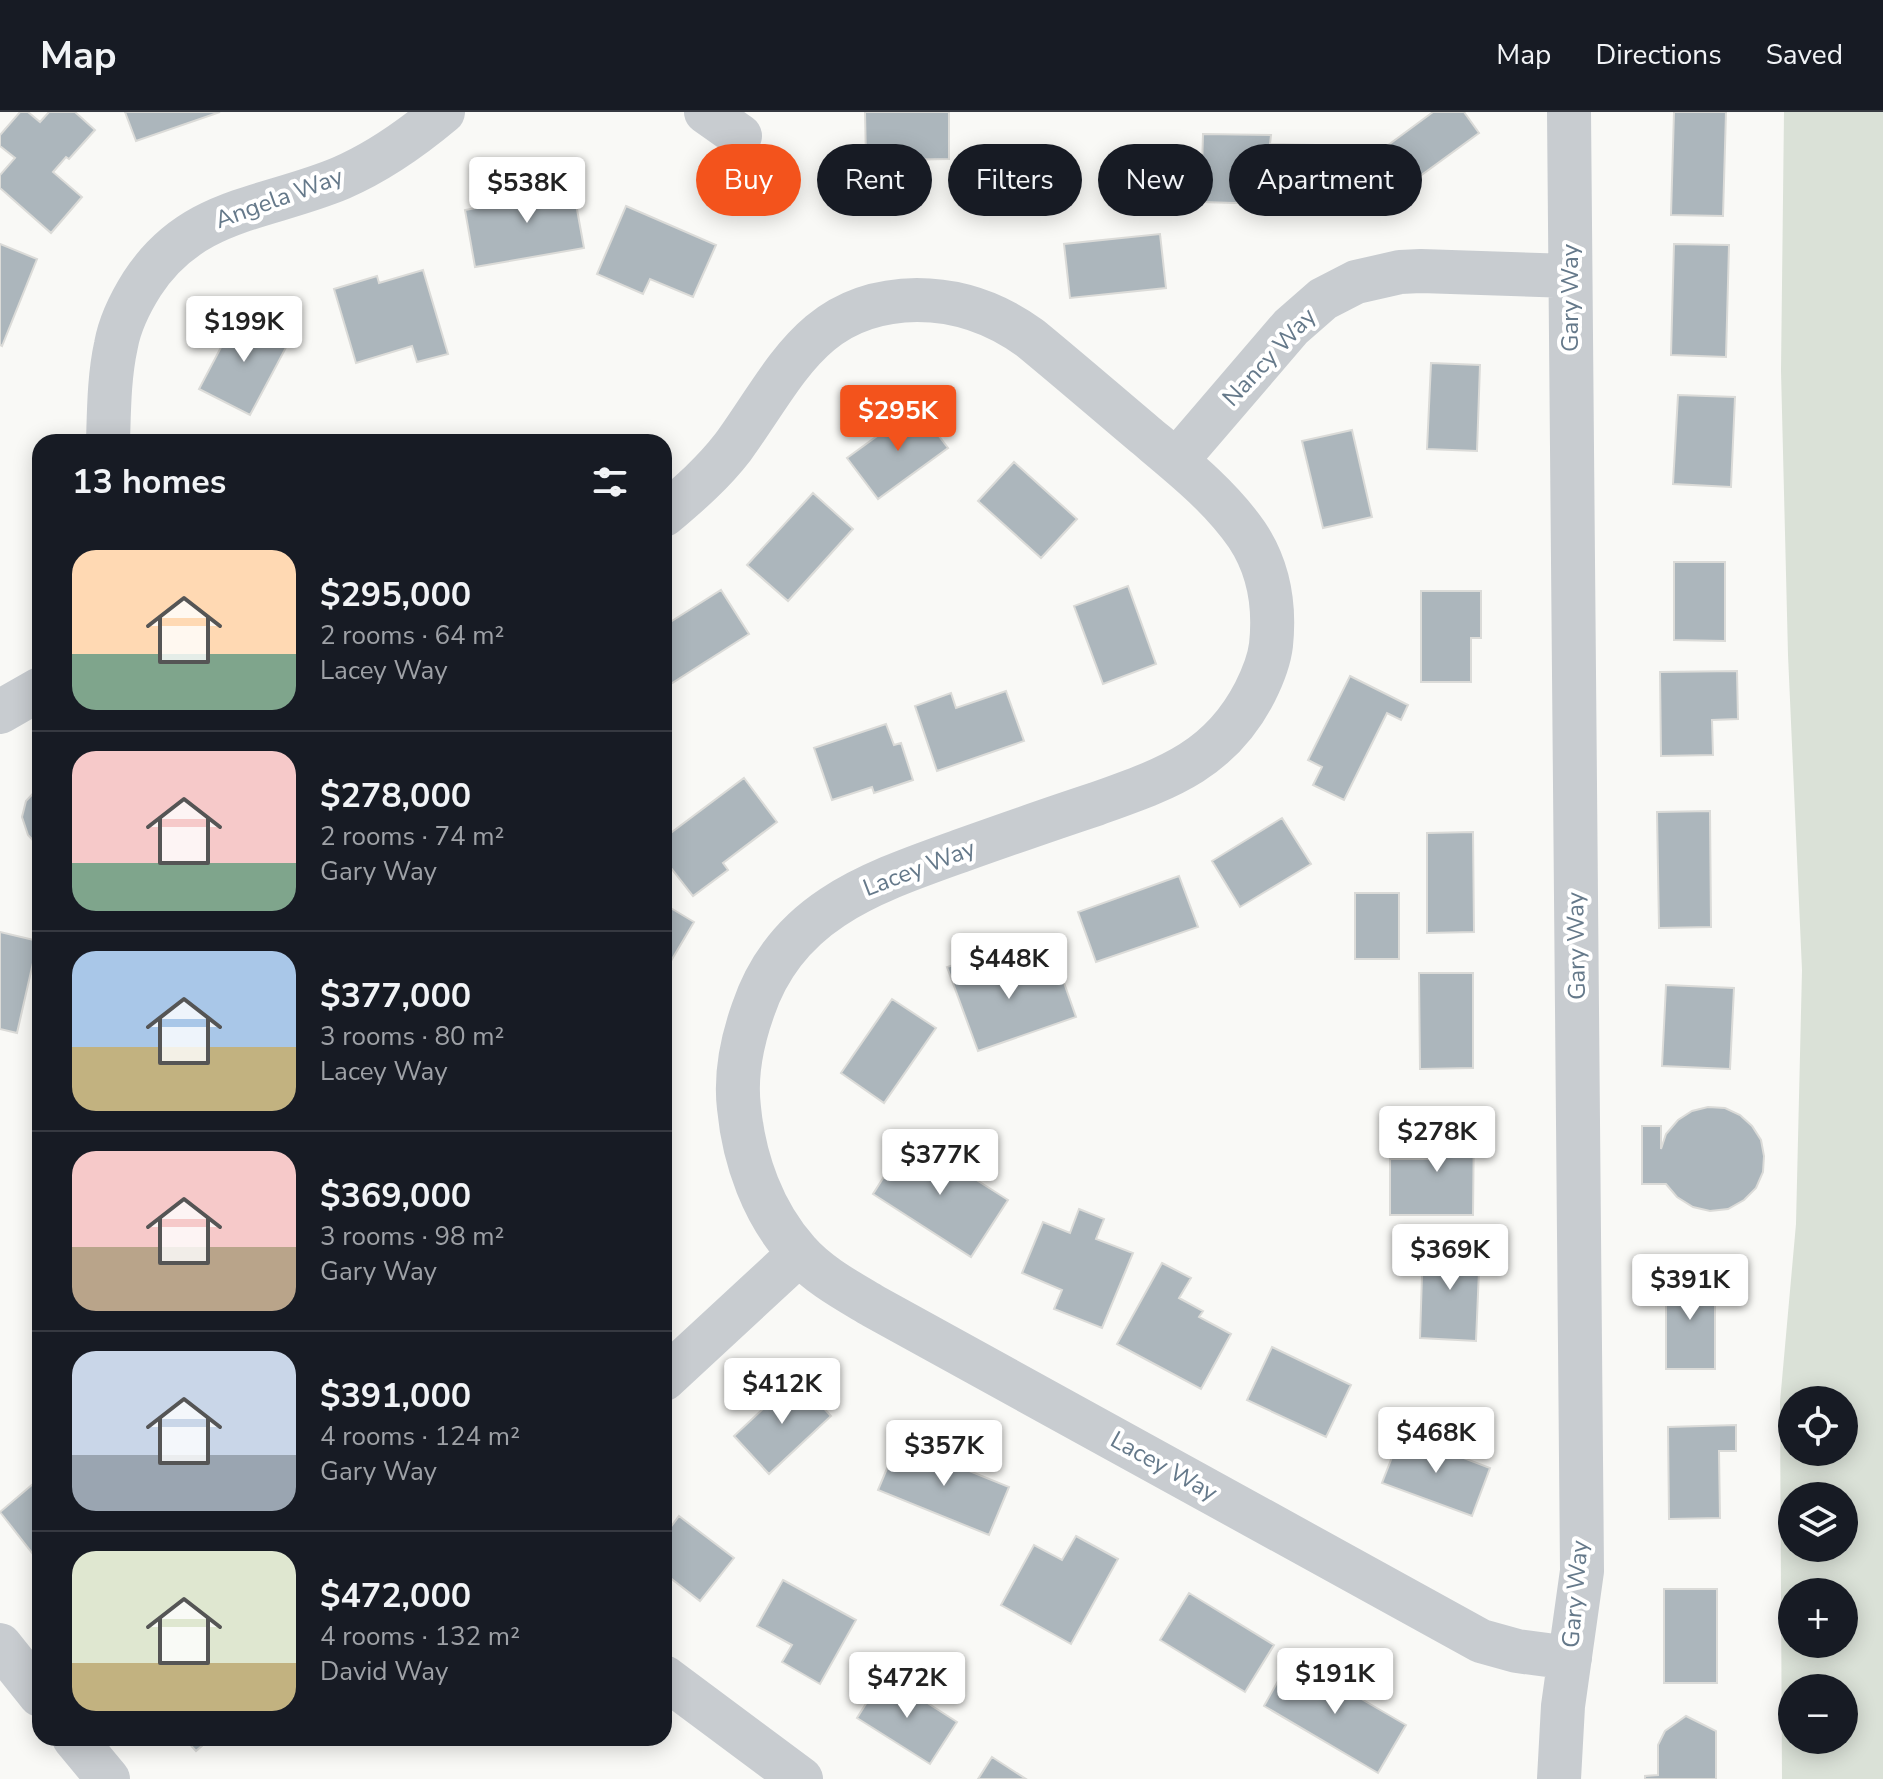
<!DOCTYPE html>
<html lang="en">
<head>
<meta charset="utf-8">
<style>
  body { margin:0; font-family:"Nunito Sans",sans-serif; background:#20242c; color:#f1f3f6; height:100vh; display:flex; flex-direction:column; font-size:30px; white-space:nowrap }
  * { box-sizing:border-box; margin:0 }
  p { font-size:26px; color:#9ea1a6 }
  .icon { flex:none; width:44px; height:44px; fill:none; stroke:currentColor; stroke-width:2; stroke-linecap:round; stroke-linejoin:round }
  .map { position:relative; flex:1; overflow:hidden }
  .side { position:absolute; left:32px; top:322px; width:640px; height:1312px; display:flex; flex-direction:column; background:#171b24; border-radius:24px; box-shadow:0 4px 20px #0003 }
  .side>* { flex:none }
  .hud { position:absolute; left:696px; top:32px; width:760px; height:72px; display:flex; gap:16px }
  .fabs { position:absolute; left:1778px; top:1274px; display:grid; gap:16px }
  .fabs a { display:grid; place-items:center; width:80px; height:80px; border-radius:50%; background:#171b24; box-shadow:0 4px 20px #0003; font-size:40px }
  .price { position:absolute; translate:-50% -68px; padding:0 18px; border-radius:8px; background:#fff; color:#222; font-size:26px; line-height:52px; filter:drop-shadow(0 2px 4px #0008) }
  .price::after { content:''; position:absolute; left:50%; top:48px; width:24px; height:18px; margin-left:-12px; background:inherit; clip-path:polygon(0 0,100% 0,50% 100%) }
  .price.selected { background:#f3531c; color:#fff }
  ul { padding:0; list-style:none }
  li { display:flex; align-items:center; gap:24px; height:200px; padding:0 40px }
  li+li { border-top:2px solid #363941 }
  li span { display:grid; place-items:center; flex:none; width:224px; height:160px; border-radius:24px; color:#555 }
  li>.icon { margin-inline-start:auto }
  span .icon { width:96px; height:96px; fill:#fffc; stroke-width:1 }
  li b { font-size:34px }
  h2 { display:flex; justify-content:space-between; align-items:center; height:96px; padding:0 40px; font-size:34px }
  .pill { padding:0 28px; border-radius:36px; background:#171b24; box-shadow:0 4px 20px #0003; font-size:28px; line-height:72px }
  .pill.selected { background:#f3531c; color:#fff }
  header { display:flex; align-items:center; gap:48px; box-sizing:border-box; height:112px; padding:0 40px; background:#171b24; border-bottom:2px solid #363941 }
  header strong { font-size:38px }
  nav { display:flex; gap:44px; margin-inline-start:auto; font-size:28px }
  .map>svg:first-child { display:block }
  .green { fill:#dae1d7; fill-rule:evenodd }
  .building { fill:#acb6bc; stroke:#dbdbd8; stroke-width:2 }
  .lines { fill:none; stroke-linecap:round; stroke-linejoin:round }
  .minor { stroke:#c8ccd0; stroke-width:44 }
  .labels { text-anchor:middle; stroke-width:8; stroke-linejoin:round; paint-order:stroke }
  .street-label { font-size:24px; fill:#65798a; stroke:#fff }
</style>
</head>
<body>
<header>
<strong>Map</strong>
<nav><a>Map</a><a>Directions</a><a>Saved</a></nav>
</header>
<div class="map">
<svg width="1883" height="1667" viewBox="0 0 1883 1667">
  <rect width="100%" height="100%" fill="#f9f9f6"/>
  <!-- green -->
  <path class="green" d="M1784,0H1883V1667H1782L1780,1290L1796,1112L1802,858L1788,543L1781,259ZM1792,1288H1844V1340H1792ZM1792,1384H1844V1436H1792ZM1792,1480H1844V1532H1792ZM1792,1576H1844V1628H1792Z"/>
  <!-- building -->
  <path class="building" d="M20,0H28L40,10L49,0H75L95,18L69,47L66,45L53,60L82,85L51,121L0,76V63L15,46L0,34V23Z
    M125,0H220L136,29Z
    M865,0H949V47L892,48V43H875V47L866,48Z
    M1433,0H1464L1479,21L1379,94L1353,59Z
    M1674,0H1726L1723,104L1671,103Z
    M1203,22L1271,23L1270,32L1315,33L1313,79H1270L1269,92L1201,90Z
    M571,64L584,136L475,155L465,98L529,86L526,72Z
    M626,94L716,133L693,185L650,167L643,182L597,162Z
    M1160,122L1166,176L1070,186L1064,132Z
    M0,132L37,147L2,234L0,233Z
    M1674,132L1729,133L1726,245L1671,243Z
    M423,158L448,242L417,250L412,234L356,251L334,177L377,164L379,171Z
    M239,201L290,228L250,303L199,277Z
    M1431,251L1480,253L1477,339L1427,337Z
    M1678,283L1735,285L1731,375L1673,372Z
    M917,295L948,336L878,387L847,346Z
    M1352,318L1372,405L1323,416L1302,329Z
    M1014,350L1077,407L1041,446L978,389Z
    M813,381L853,417L788,489L747,453Z
    M1674,450H1725V529L1674,528Z
    M1128,474L1156,552L1103,572L1074,494Z
    M721,478L749,522L669,573L664,565V514Z
    M1421,479H1481V526H1471V570H1421Z
    M1737,559L1738,607L1712,608L1713,643L1661,644L1660,560Z
    M1350,564L1408,593L1401,608L1387,601L1344,688L1313,673L1322,655L1308,648Z
    M1006,579L1024,629L937,659L915,594L951,581L956,596Z
    M886,612L894,633L901,631L913,668L874,681L872,675L832,688L814,636Z
    M744,666L777,710L723,751L728,758L693,784L664,747V726Z
    M39,675H40V736L28,723L22,705L26,689Z
    M1710,699L1711,815L1659,816L1657,700Z
    M1282,706L1311,752L1240,795L1212,749Z
    M1473,720L1474,820L1427,821V721Z
    M1179,764L1198,815L1096,850L1078,800Z
    M1355,781H1399V847H1355Z
    M664,792L694,810L668,854L664,852Z
    M0,820L38,829L17,921L0,917Z
    M989,841L999,871L1057,851L1076,905L978,939L947,855Z
    M1419,861H1473V956L1420,957Z
    M1666,873L1734,876L1730,957L1662,954Z
    M892,887L936,916L884,991L841,961Z
    M1708,995L1725,996L1740,1003L1752,1014L1761,1028L1764,1044L1763,1060L1756,1076L1744,1088L1728,1097L1710,1099L1693,1095L1677,1085L1666,1072H1642V1014H1661V1037L1666,1022L1678,1008L1692,999Z
    M1474,1009L1473,1103H1390V1047H1429L1428,1010Z
    M909,1025L1008,1088L971,1145L873,1082Z
    M1079,1097L1104,1107L1096,1127L1133,1141L1102,1216L1054,1197L1062,1178L1022,1161L1043,1110L1070,1121Z
    M1423,1132L1480,1135L1476,1229L1420,1226Z
    M1162,1151L1191,1166L1179,1186L1203,1199L1199,1205L1231,1222L1201,1277L1117,1232Z
    M1666,1163H1715V1257H1666Z
    M1272,1235L1351,1273L1326,1325L1247,1288Z
    M796,1266L831,1304L769,1362L734,1324Z
    M1736,1313V1339H1719L1720,1406L1669,1407L1668,1315Z
    M1401,1322L1490,1356L1472,1404L1382,1371Z
    M898,1330L1009,1375L989,1423L878,1378Z
    M40,1366V1451L0,1400Z
    M679,1404L734,1446L700,1489L664,1461V1424Z
    M1076,1424L1118,1447L1071,1532L1001,1493L1034,1433L1062,1448Z
    M783,1468L856,1508L820,1572L782,1550L792,1533L757,1514Z
    M1664,1477H1717V1571H1664Z
    M1189,1481L1274,1533L1245,1580L1160,1528Z
    M1291,1546L1406,1613L1378,1661L1264,1594Z
    M884,1563L957,1610L930,1652L857,1606Z
    M1686,1604L1716,1619V1667H1645V1664L1658,1663V1633L1665,1619Z
    M184,1626H211L196,1639Z
    M992,1645L1026,1667H978Z"/>
  <g class="lines">
    <!-- minor -->
    <path class="minor" d="M706,0L740,24
      M108,330C109,298 109,265 116,233C120,211 130,191 142,172C192,95 265,98 341,66C378,50 412,26 443,0
      M1176,349L1291,215L1323,187L1356,170L1400,160L1421,159L1570,164
      M664,403C689,382 713,361 733,335C786,262 813,189 917,188C959,188 997,202 1030,226C1069,258 1107,291 1145,323C1182,354 1220,384 1247,423C1269,456 1275,495 1271,533C1269,550 1262,566 1255,580C1219,650 1165,667 1096,692C1050,707 1005,723 960,739C871,771 786,799 753,898C742,929 735,963 739,996C744,1048 763,1101 798,1140C818,1163 848,1179 873,1194L1481,1529L1517,1539L1570,1546
      M0,600L40,577
      M664,1267L799,1142
      M0,1533L40,1583
      M664,1565L801,1667
      M74,1626L108,1667
      M1559,1667L1563,1594L1582,1459L1569,0"/>
  </g>
  <g class="labels">
    <!-- street labels -->
    <g class="street-label">
      <text transform="translate(279 86) rotate(-20)" y="8">Angela Way</text>
      <text transform="translate(1570 186) rotate(-90)" y="8">Gary Way</text>
      <text transform="translate(1269 245) rotate(-47)" y="8">Nancy Way</text>
      <text transform="translate(919 756) rotate(-21)" y="8">Lacey Way</text>
      <text transform="translate(1576 834) rotate(-91)" y="8">Gary Way</text>
      <text transform="translate(1164 1354) rotate(29)" y="8">Lacey Way</text>
      <text transform="translate(1575 1482) rotate(-85)" y="8">Gary Way</text>
    </g>
  </g>
</svg>
<div class="fabs">
<a><svg class="icon" aria-label="locate" viewBox="0 0 24 24"><circle cx="12" cy="12" r="6"/><path d="M12 2v4M12 18v4M2 12h4M18 12h4"/></svg></a>
<a><svg class="icon" aria-label="layers" viewBox="0 0 24 24"><path d="M12 4l9 5-9 5-9-5zM3 14l9 5 9-5"/></svg></a>
<a>+</a>
<a>−</a>
</div>
<b class="price" style="left:527px;top:113px">$538K</b>
<b class="price" style="left:244px;top:252px">$199K</b>
<b class="price selected" style="left:898px;top:341px">$295K</b>
<b class="price" style="left:1009px;top:889px">$448K</b>
<b class="price" style="left:1437px;top:1062px">$278K</b>
<b class="price" style="left:940px;top:1085px">$377K</b>
<b class="price" style="left:1450px;top:1180px">$369K</b>
<b class="price" style="left:1690px;top:1210px">$391K</b>
<b class="price" style="left:782px;top:1314px">$412K</b>
<b class="price" style="left:1436px;top:1363px">$468K</b>
<b class="price" style="left:944px;top:1376px">$357K</b>
<b class="price" style="left:1335px;top:1604px">$191K</b>
<b class="price" style="left:907px;top:1608px">$472K</b>
<div class="hud">
<a class="pill selected">Buy</a>
<a class="pill">Rent</a>
<a class="pill">Filters</a>
<a class="pill">New</a>
<a class="pill">Apartment</a>
</div>
<section class="side">
<h2>13 homes<svg class="icon" aria-label="filters" viewBox="0 0 24 24"><path d="M4 7h16M4 17h16"/><circle cx="9" cy="7" r="2"/><circle cx="15" cy="17" r="2"/></svg></h2>
<ul>
<li><span style="background:linear-gradient(#ffd9b3 65%,#7fa58c 0)"><svg class="icon" aria-label="home" viewBox="0 0 24 24"><path d="M3 11l9-7 9 7M6 9v11h12V9"/></svg></span><div><b>$295,000</b><p>2 rooms · 64 m²</p><p>Lacey Way</p></div></li>
<li><span style="background:linear-gradient(#f6c9c9 70%,#7fa58c 0)"><svg class="icon" aria-label="home" viewBox="0 0 24 24"><path d="M3 11l9-7 9 7M6 9v11h12V9"/></svg></span><div><b>$278,000</b><p>2 rooms · 74 m²</p><p>Gary Way</p></div></li>
<li><span style="background:linear-gradient(#a9c7e8 60%,#c2b280 0)"><svg class="icon" aria-label="home" viewBox="0 0 24 24"><path d="M3 11l9-7 9 7M6 9v11h12V9"/></svg></span><div><b>$377,000</b><p>3 rooms · 80 m²</p><p>Lacey Way</p></div></li>
<li><span style="background:linear-gradient(#f6c9c9 60%,#b9a48a 0)"><svg class="icon" aria-label="home" viewBox="0 0 24 24"><path d="M3 11l9-7 9 7M6 9v11h12V9"/></svg></span><div><b>$369,000</b><p>3 rooms · 98 m²</p><p>Gary Way</p></div></li>
<li><span style="background:linear-gradient(#c9d6e8 65%,#9aa5b1 0)"><svg class="icon" aria-label="home" viewBox="0 0 24 24"><path d="M3 11l9-7 9 7M6 9v11h12V9"/></svg></span><div><b>$391,000</b><p>4 rooms · 124 m²</p><p>Gary Way</p></div></li>
<li><span style="background:linear-gradient(#dfe7d0 70%,#c2b280 0)"><svg class="icon" aria-label="home" viewBox="0 0 24 24"><path d="M3 11l9-7 9 7M6 9v11h12V9"/></svg></span><div><b>$472,000</b><p>4 rooms · 132 m²</p><p>David Way</p></div></li>
</ul>
</section>
</div>
</body>
</html>
